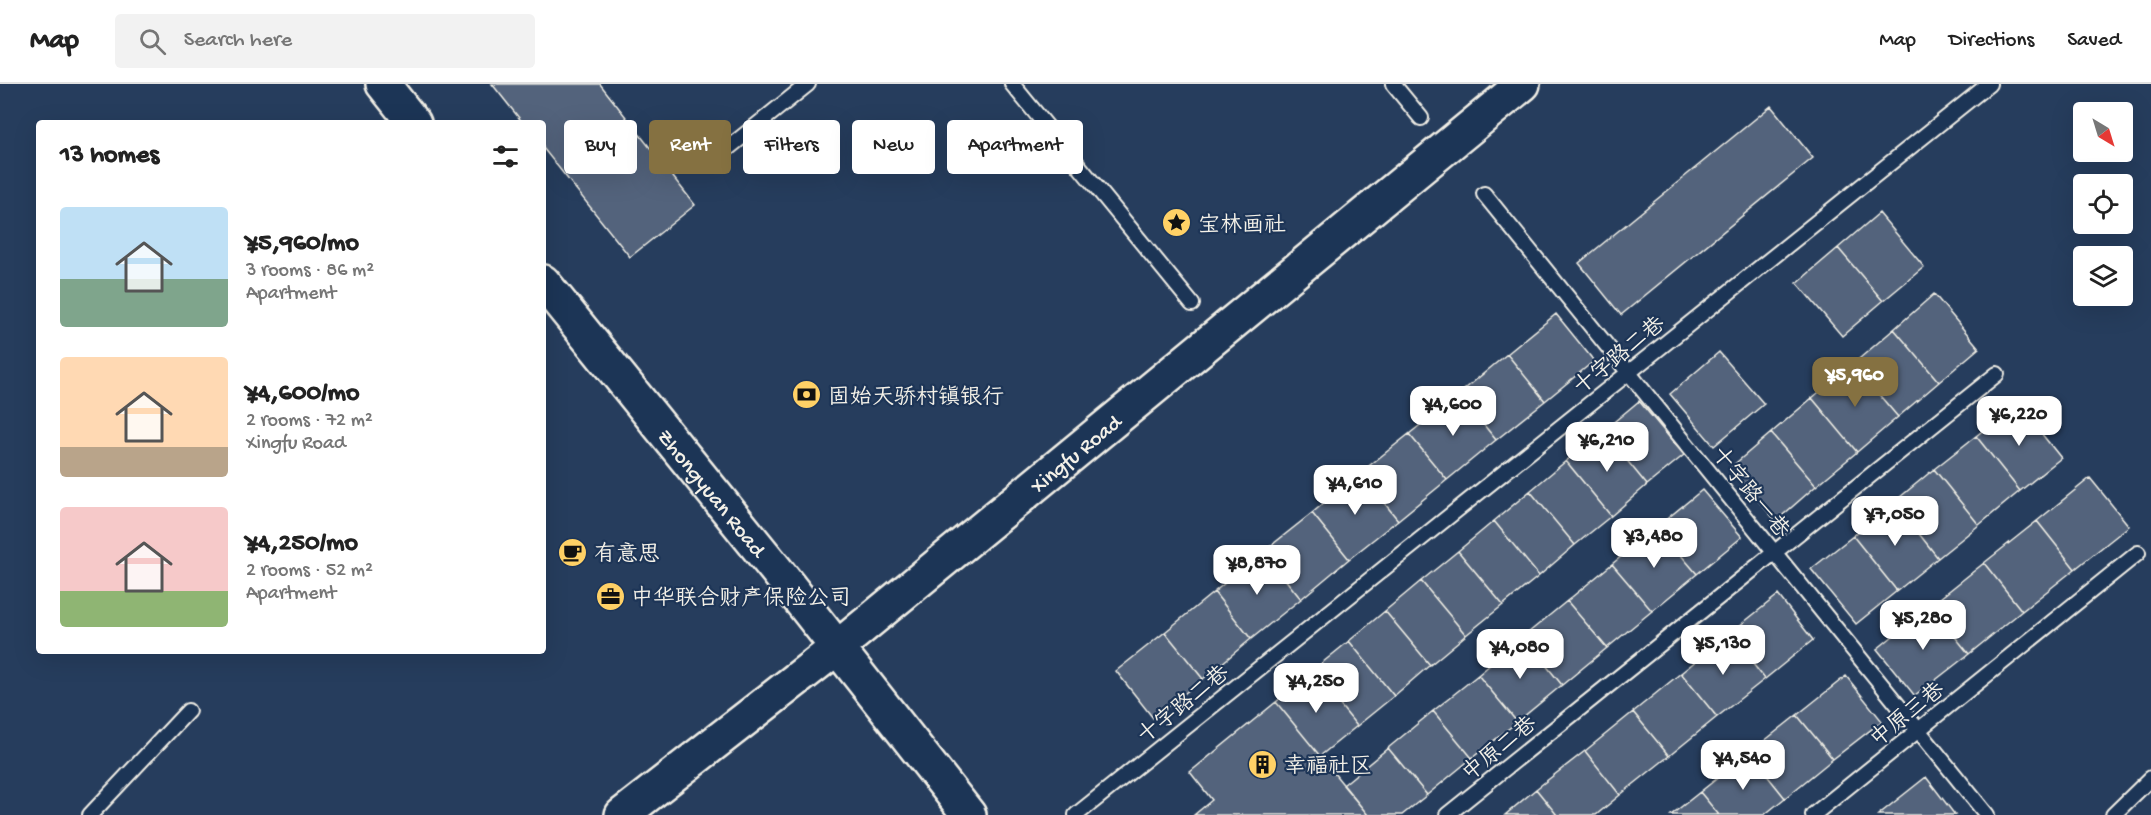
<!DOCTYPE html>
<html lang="en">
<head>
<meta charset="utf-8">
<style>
  body { margin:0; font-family:"Gochi Hand","LXGW WenKai TC",sans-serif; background:#f2f2f2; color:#222; height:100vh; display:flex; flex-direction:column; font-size:22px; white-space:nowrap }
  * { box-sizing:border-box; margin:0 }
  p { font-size:20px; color:#767676 }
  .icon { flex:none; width:33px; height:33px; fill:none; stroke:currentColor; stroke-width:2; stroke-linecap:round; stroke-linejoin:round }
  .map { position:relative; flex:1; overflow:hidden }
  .details { position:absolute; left:36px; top:36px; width:510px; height:534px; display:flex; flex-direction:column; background:#fff; border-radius:6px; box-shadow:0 6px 24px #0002 }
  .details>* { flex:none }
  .banner { position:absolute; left:564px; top:36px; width:570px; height:54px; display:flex; gap:12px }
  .needle { width:39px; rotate:142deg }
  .tools { position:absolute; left:2073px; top:18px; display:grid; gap:12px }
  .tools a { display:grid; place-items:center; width:60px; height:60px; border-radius:6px; background:#fff; box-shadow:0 6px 24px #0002; font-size:30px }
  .price { position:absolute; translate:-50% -51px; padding:0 14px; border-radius:12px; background:#fff; color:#222; font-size:20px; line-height:39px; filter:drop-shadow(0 2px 3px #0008) }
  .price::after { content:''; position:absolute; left:50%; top:36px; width:18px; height:14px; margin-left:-9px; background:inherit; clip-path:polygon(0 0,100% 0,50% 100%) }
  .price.on { background:#857141; color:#fff }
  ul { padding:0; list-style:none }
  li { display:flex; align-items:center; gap:18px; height:150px; padding:0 24px }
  li span { display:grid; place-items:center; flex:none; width:168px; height:120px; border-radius:6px; color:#555 }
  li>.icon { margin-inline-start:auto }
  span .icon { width:72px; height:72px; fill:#fffc; stroke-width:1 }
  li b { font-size:26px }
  h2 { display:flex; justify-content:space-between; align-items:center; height:72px; padding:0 24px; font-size:26px }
  .tag { padding:0 21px; border-radius:6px; background:#fff; box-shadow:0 6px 24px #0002; font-size:21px; line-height:54px }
  .tag.on { background:#857141; color:#fff }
  header { display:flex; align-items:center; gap:36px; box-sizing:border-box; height:84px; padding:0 30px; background:#fff; border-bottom:2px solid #e0e0e0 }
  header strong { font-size:28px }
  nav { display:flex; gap:33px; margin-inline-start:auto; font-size:21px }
  .search { width:420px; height:54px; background:#f2f2f2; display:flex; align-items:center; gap:15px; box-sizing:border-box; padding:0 21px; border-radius:6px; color:#767676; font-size:22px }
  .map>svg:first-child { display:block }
  .building { fill:#52647b; stroke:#f4f1e8; stroke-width:1.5 }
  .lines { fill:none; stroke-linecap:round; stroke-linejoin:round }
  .service-casing { stroke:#f4f1e8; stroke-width:18 }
  .tertiary-casing { stroke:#f4f1e8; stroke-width:38 }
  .secondary-casing { stroke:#f4f1e8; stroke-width:38 }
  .service { stroke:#1d3557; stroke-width:14 }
  .tertiary { stroke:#1d3557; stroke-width:33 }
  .secondary { stroke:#1d3557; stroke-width:33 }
  .labels { text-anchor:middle; stroke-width:4.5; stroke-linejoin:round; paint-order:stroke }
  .poi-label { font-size:22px; fill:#f4f1e8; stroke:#1d3557; text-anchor:start }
  .street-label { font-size:22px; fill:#f4f1e8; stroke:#1d3557 }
</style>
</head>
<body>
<header>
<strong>Map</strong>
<div class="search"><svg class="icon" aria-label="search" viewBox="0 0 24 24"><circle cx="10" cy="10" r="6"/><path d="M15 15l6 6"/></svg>Search here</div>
<nav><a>Map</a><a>Directions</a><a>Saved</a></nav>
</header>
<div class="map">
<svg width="2151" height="731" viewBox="0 0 2151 731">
  <rect width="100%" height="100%" fill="#263d5d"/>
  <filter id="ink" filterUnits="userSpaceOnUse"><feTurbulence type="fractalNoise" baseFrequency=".0167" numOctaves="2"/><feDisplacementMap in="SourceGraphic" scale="12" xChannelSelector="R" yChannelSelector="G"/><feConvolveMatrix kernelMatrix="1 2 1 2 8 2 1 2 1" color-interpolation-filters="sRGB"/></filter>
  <g filter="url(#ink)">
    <!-- building -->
    <path class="building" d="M492,0H600L695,121L630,173L543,64V39H523Z
      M1771,22L1813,74L1621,231L1579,179Z
      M1879,129L1924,183L1883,217L1838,164Z
      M1838,164L1883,217L1842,252L1797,199Z
      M1934,210L1979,264L1939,298L1894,245Z
      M1556,230L1594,277L1545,317L1507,270Z
      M1894,245L1939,298L1898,333L1853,280Z
      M1719,268L1764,320L1714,362L1670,310Z
      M1507,270L1545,317L1496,356L1459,310Z
      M1853,280L1898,333L1857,368L1812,314Z
      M1459,310L1496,356L1447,396L1409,350Z
      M1812,314L1857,368L1816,402L1771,349Z
      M1639,317L1684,371L1647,401L1603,347Z
      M2017,319L2061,374L2020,407L1976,352Z
      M1603,347L1647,401L1611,432L1566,377Z
      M1771,349L1816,402L1776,437L1730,384Z
      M1409,350L1447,396L1398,436L1360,389Z
      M1976,352L2020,407L1979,441L1934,385Z
      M1566,377L1611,432L1575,461L1530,407Z
      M1934,385L1979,441L1938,474L1894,418Z
      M1360,389L1398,436L1349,475L1312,429Z
      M2090,394L2129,442L2075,485L2037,437Z
      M1702,406L1742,453L1697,490L1657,443Z
      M1530,407L1575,461L1539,492L1494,437Z
      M1894,418L1938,474L1897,507L1853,452Z
      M1312,429L1349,475L1301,515L1263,468Z
      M1494,437L1539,492L1503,521L1458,467Z
      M2037,437L2075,485L2022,527L1984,479Z
      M1657,443L1697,490L1652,527L1612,480Z
      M1853,452L1897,507L1856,540L1811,485Z
      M1458,467L1503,521L1466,551L1421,497Z
      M1263,468L1301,515L1251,555L1214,508Z
      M1984,479L2022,527L1969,570L1930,522Z
      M1612,480L1652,527L1607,564L1567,517Z
      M1421,497L1466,551L1430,581L1385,527Z
      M1214,508L1251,555L1203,595L1165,548Z
      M1778,511L1813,556L1765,595L1729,550Z
      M1567,517L1607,564L1562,601L1523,553Z
      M1930,522L1969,570L1915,612L1877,565Z
      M1385,527L1430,581L1394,612L1349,557Z
      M1165,548L1203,595L1153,634L1116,587Z
      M1729,550L1765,595L1717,633L1681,589Z
      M1523,553L1562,601L1517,638L1478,591Z
      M1349,557L1394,612L1357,642L1312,587Z
      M1312,587L1357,642L1320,672L1276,618Z
      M1681,589L1717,633L1669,672L1633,628Z
      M1478,591L1517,638L1472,674L1433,627Z
      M1846,592L1882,637L1833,675L1797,631Z
      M1276,618L1320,672L1368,731H1194L1212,716L1190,688Z
      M1433,627L1472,674L1427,711L1388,664Z
      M1633,628L1669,672L1620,711L1585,667Z
      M1797,631L1833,675L1785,714L1749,669Z
      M1388,664L1427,711L1402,731H1368L1343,701Z
      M1585,667L1620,711L1596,731H1557L1536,705Z
      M1749,669L1785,714L1764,731H1719L1700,708Z
      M1926,693L1955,731H1878Z
      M1536,705L1557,731H1505Z
      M1700,708L1719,731H1671Z"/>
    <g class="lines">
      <defs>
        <path id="service" d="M1012,0L1192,220
          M1393,0L1421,34
          M722,69L808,0
          M1484,110L1987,731
          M90,731L188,627
          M1076,731L1989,0
          M1447,731L1997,290
          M1813,731L2138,469
          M2113,731L2151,694"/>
        <g id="tertiary">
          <path id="s1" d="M622,731L838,563L1523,0"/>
        </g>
        <g id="secondary">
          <path d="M383,0L414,39"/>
          <path id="s2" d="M543,198L777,487L969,731"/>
        </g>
      </defs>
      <!-- service casing -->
      <use href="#service" class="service-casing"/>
      <!-- tertiary casing -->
      <use href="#tertiary" class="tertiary-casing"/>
      <!-- secondary casing -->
      <use href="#secondary" class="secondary-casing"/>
      <!-- service -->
      <use href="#service" class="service"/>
      <!-- tertiary -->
      <use href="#tertiary" class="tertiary"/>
      <!-- secondary -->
      <use href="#secondary" class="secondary"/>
    </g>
  </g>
  <!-- icons -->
  <defs>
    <symbol id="sight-disc" viewBox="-11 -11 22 22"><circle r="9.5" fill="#ffd166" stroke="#1d3557"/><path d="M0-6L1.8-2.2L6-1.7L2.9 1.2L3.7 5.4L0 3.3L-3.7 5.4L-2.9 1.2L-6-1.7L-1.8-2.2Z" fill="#111"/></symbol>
    <symbol id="bank-disc" viewBox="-11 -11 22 22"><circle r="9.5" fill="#ffd166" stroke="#1d3557"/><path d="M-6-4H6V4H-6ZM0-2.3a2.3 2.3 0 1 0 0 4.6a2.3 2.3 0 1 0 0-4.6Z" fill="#111"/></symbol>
    <symbol id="cafe-disc" viewBox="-11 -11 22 22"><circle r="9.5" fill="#ffd166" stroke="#1d3557"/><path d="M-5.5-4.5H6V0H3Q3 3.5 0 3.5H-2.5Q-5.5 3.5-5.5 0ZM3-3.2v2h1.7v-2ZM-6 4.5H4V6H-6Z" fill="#111"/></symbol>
    <symbol id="office-disc" viewBox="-11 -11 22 22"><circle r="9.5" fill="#ffd166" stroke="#1d3557"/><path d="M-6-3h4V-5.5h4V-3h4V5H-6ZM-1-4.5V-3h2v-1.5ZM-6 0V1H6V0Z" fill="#111"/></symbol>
    <symbol id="building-disc" viewBox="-11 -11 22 22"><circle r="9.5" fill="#ffd166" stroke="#1d3557"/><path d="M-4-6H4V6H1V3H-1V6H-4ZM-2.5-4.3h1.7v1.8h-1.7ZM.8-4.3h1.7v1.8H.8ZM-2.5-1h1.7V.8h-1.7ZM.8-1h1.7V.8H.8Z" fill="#111"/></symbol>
  </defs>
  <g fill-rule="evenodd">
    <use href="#sight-disc" x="1160" y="122" width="33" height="33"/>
    <use href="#bank-disc" x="790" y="294" width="33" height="33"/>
    <use href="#cafe-disc" x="556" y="452" width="33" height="33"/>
    <use href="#office-disc" x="594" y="496" width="33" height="33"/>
    <use href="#building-disc" x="1246" y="664" width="33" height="33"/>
  </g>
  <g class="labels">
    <!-- poi labels -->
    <g class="poi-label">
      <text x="1198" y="147">宝林画社</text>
      <text x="828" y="319">固始天骄村镇银行</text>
      <text x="594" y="476">有意思</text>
      <text x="631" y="520">中华联合财产保险公司</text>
      <text x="1284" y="688">幸福社区</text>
    </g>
    <!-- street labels -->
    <g class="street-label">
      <text transform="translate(1618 270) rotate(-39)" y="8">十字路二巷</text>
      <text dy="8" stroke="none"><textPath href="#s1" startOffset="580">Xingfu Road</textPath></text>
      <text dy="8" stroke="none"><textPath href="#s2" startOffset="270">Zhongyuan Road</textPath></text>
      <text transform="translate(1752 407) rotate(51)" y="8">十字路一巷</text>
      <text transform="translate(1182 619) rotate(-39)" y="8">十字路二巷</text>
      <text transform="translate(1906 629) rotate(-39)" y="8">中原三巷</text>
      <text transform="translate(1498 663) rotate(-39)" y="8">中原二巷</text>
    </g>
  </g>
</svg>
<div class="tools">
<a><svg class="needle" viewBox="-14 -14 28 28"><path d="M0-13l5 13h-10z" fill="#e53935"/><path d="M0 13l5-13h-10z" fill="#767676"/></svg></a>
<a><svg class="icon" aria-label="locate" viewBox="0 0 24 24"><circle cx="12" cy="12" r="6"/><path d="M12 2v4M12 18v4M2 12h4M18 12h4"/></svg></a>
<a><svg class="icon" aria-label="layers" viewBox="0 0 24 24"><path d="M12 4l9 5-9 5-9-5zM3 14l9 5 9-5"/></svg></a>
</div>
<b class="price on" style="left:1855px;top:324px">¥5,960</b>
<b class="price" style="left:1453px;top:353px">¥4,600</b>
<b class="price" style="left:2019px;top:363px">¥6,220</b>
<b class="price" style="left:1607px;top:389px">¥6,210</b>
<b class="price" style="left:1355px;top:432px">¥4,610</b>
<b class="price" style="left:1895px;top:463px">¥7,050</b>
<b class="price" style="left:1654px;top:485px">¥3,480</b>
<b class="price" style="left:1257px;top:512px">¥8,870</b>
<b class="price" style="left:1923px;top:567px">¥5,280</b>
<b class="price" style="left:1723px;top:592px">¥5,130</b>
<b class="price" style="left:1520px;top:596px">¥4,080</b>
<b class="price" style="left:1316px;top:630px">¥4,250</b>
<b class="price" style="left:1743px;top:707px">¥4,540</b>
<div class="banner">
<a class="tag">Buy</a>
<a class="tag on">Rent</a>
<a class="tag">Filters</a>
<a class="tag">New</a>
<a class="tag">Apartment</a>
</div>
<section class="details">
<h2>13 homes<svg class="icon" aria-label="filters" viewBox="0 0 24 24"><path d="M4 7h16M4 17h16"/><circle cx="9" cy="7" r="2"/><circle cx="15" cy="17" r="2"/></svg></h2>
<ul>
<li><span style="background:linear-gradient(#bfe0f5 60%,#7fa58c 0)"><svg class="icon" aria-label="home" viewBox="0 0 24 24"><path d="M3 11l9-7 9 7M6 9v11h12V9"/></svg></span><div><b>¥5,960/mo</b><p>3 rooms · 86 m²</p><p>Apartment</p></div></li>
<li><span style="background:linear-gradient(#ffd9b3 75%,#b9a48a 0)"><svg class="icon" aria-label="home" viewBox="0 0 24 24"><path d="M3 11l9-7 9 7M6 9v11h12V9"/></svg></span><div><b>¥4,600/mo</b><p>2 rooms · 72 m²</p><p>Xingfu Road</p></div></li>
<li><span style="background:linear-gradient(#f6c9c9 70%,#8fb573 0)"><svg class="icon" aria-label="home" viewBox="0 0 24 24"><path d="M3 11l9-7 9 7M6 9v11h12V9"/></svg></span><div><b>¥4,250/mo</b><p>2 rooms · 52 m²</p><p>Apartment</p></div></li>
</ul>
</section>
</div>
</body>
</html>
